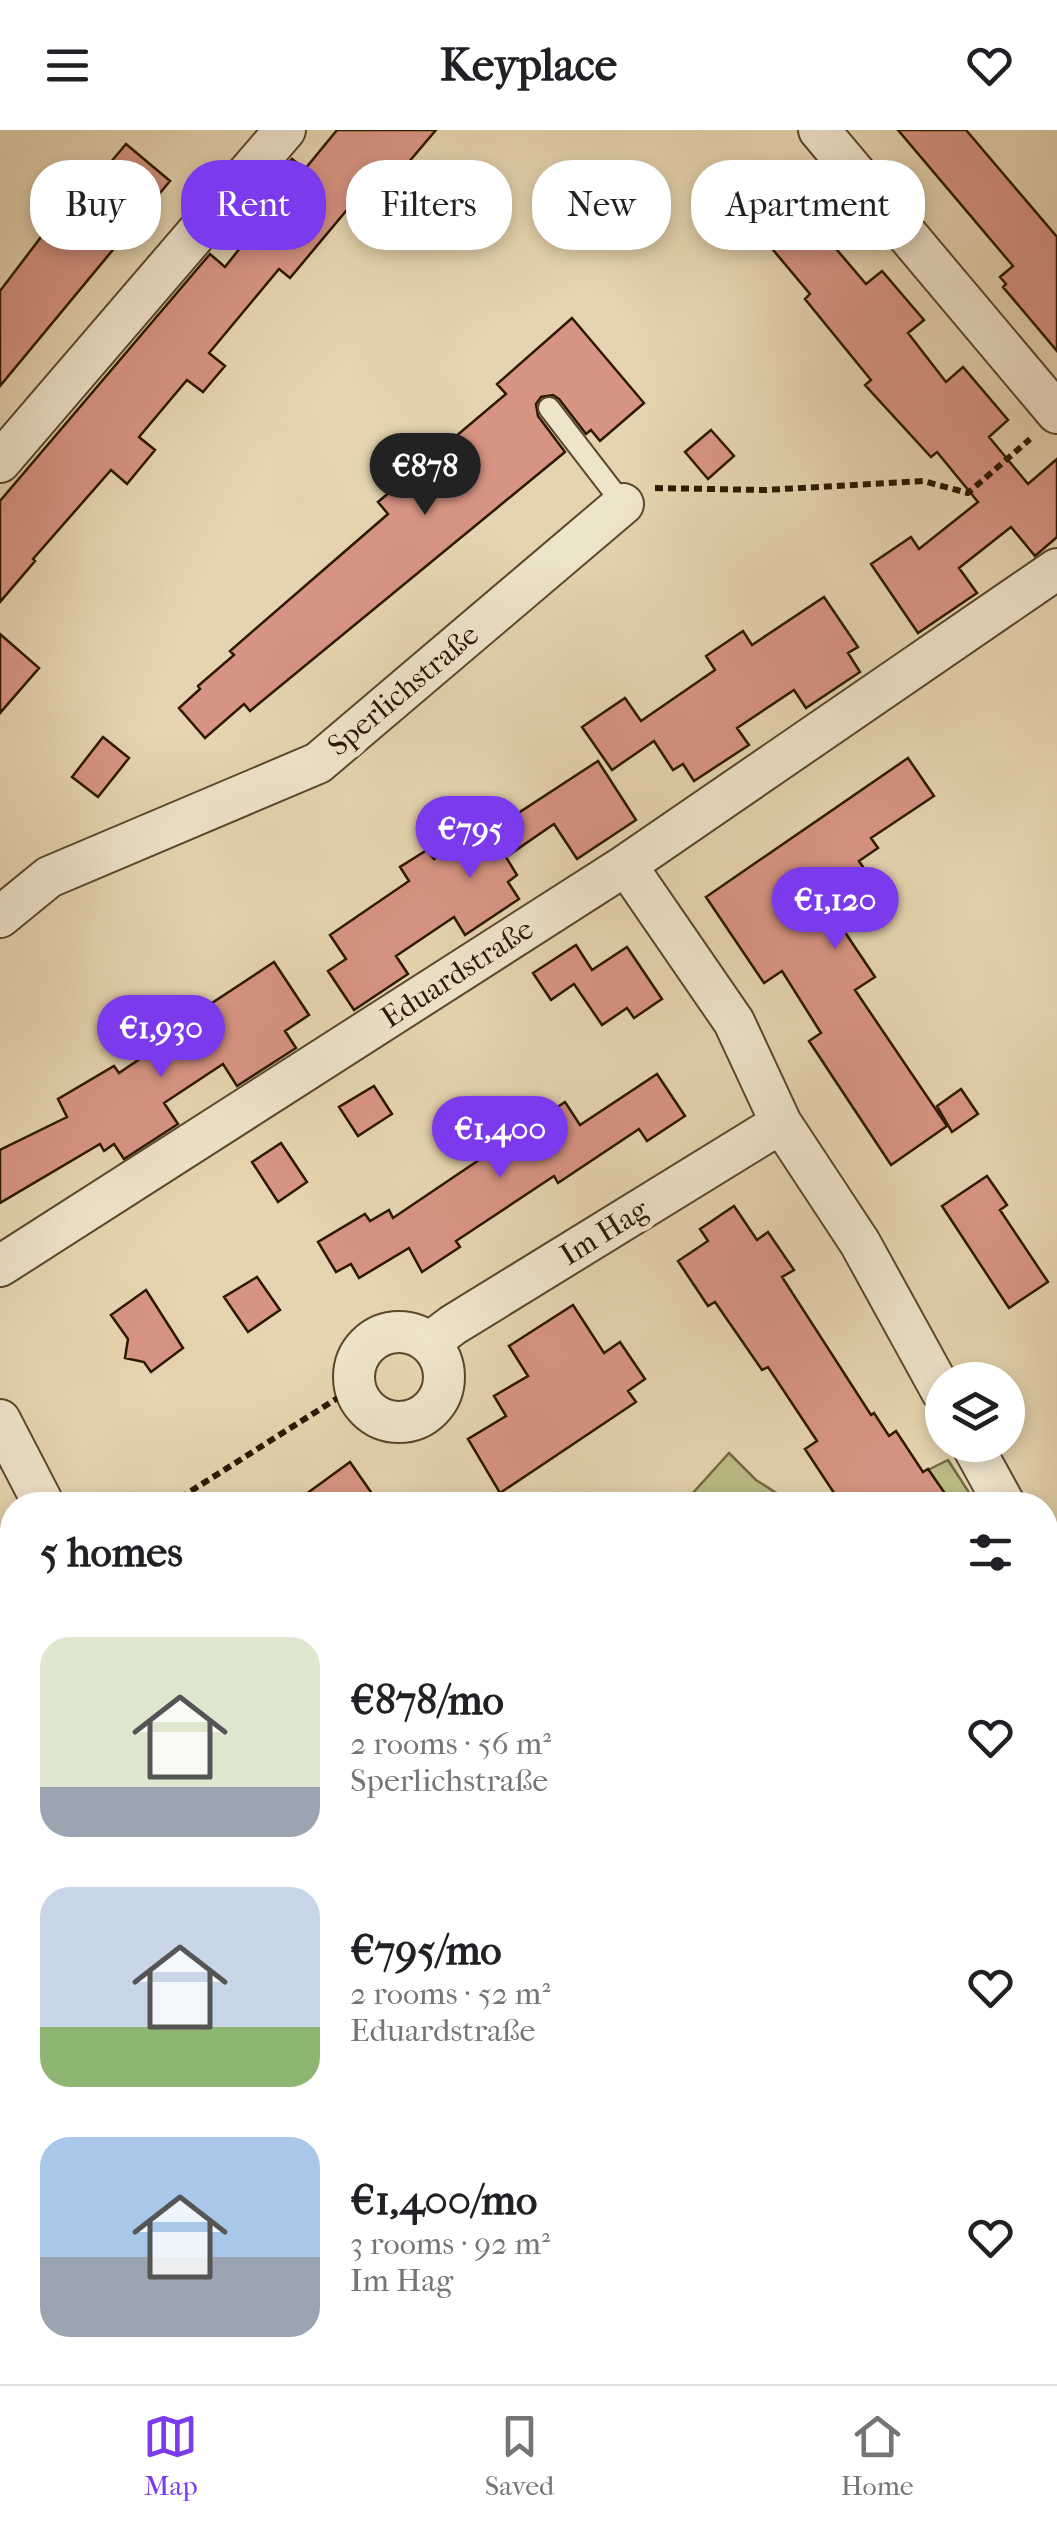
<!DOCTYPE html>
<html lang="en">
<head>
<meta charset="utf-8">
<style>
  body { margin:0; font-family:"IM FELL French Canon",serif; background:#f6f6f6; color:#202124; height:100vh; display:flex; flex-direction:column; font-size:38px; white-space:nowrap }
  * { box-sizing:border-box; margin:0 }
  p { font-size:32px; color:#757577 }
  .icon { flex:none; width:55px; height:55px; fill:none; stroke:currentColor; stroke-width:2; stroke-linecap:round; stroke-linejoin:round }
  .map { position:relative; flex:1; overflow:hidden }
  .details { position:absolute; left:0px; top:1362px; width:1058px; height:892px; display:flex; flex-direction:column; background:#fff; border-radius:40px 40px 0 0; box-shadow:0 5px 15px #0003 }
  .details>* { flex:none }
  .top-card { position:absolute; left:30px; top:30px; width:998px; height:90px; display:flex; gap:20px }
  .buttons { position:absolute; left:925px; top:1232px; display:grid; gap:20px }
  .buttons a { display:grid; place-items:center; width:100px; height:100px; border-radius:50%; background:#fff; box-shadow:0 5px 15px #0003; font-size:50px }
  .price { position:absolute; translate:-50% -85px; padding:0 22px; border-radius:35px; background:#7c3aed; color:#fff; font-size:32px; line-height:65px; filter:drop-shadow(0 2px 5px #0008) }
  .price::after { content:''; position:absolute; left:50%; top:60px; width:30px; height:22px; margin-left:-15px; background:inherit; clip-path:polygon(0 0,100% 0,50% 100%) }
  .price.current { background:#222; color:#fff }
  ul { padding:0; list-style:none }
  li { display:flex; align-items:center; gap:30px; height:250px; padding:0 40px }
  li span { display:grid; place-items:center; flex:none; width:280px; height:200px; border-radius:30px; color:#555 }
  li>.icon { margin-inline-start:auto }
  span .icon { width:120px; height:120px; fill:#fffc; stroke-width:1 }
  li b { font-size:42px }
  h2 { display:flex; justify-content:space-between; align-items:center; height:120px; padding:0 40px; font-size:42px }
  .tag { padding:0 35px; border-radius:40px; background:#fff; box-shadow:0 5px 15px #0003; font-size:35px; line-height:90px }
  .tag.current { background:#7c3aed; color:#fff }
  header { display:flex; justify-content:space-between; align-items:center; height:130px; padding:0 40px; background:#fff; font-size:45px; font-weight:800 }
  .dock { display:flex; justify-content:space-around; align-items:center; height:140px; border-top:2px solid #e0e0e0; background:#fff; font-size:28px; color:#757577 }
  .dock a { display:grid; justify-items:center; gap:5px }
  .dock .current { color:#7c3aed }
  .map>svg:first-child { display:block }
  .green { fill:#bcbb85; stroke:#746a42; stroke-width:2.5 }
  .building { fill:#d89483; stroke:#2c1800; stroke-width:2.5 }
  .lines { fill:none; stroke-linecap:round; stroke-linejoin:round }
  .lane-casing { stroke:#5a472c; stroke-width:24 }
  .street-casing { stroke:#5a472c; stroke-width:44 }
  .path { stroke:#2c1800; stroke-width:6; stroke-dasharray:8 5; stroke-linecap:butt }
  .lane { stroke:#eee3cb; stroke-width:20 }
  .street { stroke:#eee3cb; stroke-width:40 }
  .labels { text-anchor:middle; stroke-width:10; stroke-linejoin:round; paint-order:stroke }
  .street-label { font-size:30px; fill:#2c1800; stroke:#eee3cb }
</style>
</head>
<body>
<header><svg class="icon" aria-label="menu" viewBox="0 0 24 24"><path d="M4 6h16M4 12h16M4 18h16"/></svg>Keyplace<svg class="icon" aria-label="heart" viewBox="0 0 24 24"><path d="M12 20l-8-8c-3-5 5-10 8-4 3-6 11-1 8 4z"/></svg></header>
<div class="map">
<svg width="1057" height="2254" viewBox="0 0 1057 2254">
  <rect width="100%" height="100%" fill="#e5d4af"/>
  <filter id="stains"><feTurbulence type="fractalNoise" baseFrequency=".002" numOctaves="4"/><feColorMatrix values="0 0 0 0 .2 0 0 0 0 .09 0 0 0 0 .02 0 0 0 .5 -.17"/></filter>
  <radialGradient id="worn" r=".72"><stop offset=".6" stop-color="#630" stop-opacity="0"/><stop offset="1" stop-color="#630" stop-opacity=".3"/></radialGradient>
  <!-- green -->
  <path class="green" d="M729,1323L756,1350L795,1375H682Z
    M948,1330L977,1375H857Z
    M1045,1478L1057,1496V1906L1045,1915Z"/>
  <!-- building -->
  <path class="building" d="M337,0H436L368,80L356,69L290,148L279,139L209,223L225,236L213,250L203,262L187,250L139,307L155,320L127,354L111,340L33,429L35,431L0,472V371L210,124L225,137L263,89L249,78L292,29L305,39Z
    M898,0H966L1057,107V221L1003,157L1006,154L1000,147L1013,136Z
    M126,14L170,51L0,256V161L63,78L68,83Z
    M792,33L843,93L826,107L866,154L882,141L924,190L908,203L946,252L963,237L1008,290L989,307L1028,354L1057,329V407L1035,426L1011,397L959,438L977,463L918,503L871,434L911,407L919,419L978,372L937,322L931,327L865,255L871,250L805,169L810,164L738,78Z
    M572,188L644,273L600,311L591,300L586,304L559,269L553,265L541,267L536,274L538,286L565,322L250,581L244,574L205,608L179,578L200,559L198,556L234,525L230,521L388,384L378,372L506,264L497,254Z
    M711,300L734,326L708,349L685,322Z
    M824,467L858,517L848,523L860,542L806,578L794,560L737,598L749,615L694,651L683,634L673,640L654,611L612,640L582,597L625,568L641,591L715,540L706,526L743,501L752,515Z
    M0,504L39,538L0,583Z
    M103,607L129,628L98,667L72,647Z
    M908,628L934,666L871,708L878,718L859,731L873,752L830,780L875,847L855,860L947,996L891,1035L809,911L821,903L782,841L764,853L706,767Z
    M598,631L636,690L577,729L554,694L506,727L517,745L508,752L519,769L465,805L454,787L396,826L408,844L354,880L328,841L346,829L330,805L409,751L400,737L427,720L434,729L504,683L509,689Z
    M576,815L592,840L627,817L662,869L634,888L627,878L602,895L574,854L551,870L533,843Z
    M274,832L309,885L285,901L296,918L237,956L223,934L164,973L178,994L124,1029L114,1014L104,1021L100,1014L0,1073V1020L67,987L58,969L114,936L119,943L169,909L165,904Z
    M657,944L685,986L647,1011L639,999L558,1053L554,1046L456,1111L460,1117L422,1142L409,1118L359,1148L351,1134L336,1142L318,1112L365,1084L370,1091L389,1080L393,1088L565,972L580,995Z
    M374,956L392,984L358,1006L339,977Z
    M961,959L978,984L952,1002L937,976Z
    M281,1013L307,1052L278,1072L252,1032Z
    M987,1046L1007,1075L1000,1080L1048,1152L1009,1178L942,1076Z
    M734,1076L757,1110L768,1102L794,1140L782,1147L871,1285L874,1283L889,1306L896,1301L923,1342L928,1339L953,1375H842L805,1319L817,1311L768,1237L762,1240L715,1172L708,1176L678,1131L708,1111L700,1099Z
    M257,1147L280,1180L248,1202L224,1167Z
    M146,1160L183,1218L151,1242L144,1232L125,1228L128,1209L111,1185Z
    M573,1175L604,1223L620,1212L645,1249L628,1261L636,1272L500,1363L468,1309L506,1286L494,1266L528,1246L509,1216Z
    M350,1332L380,1375H291Z"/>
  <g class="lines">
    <defs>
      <path id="lane" d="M549,278L623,374"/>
      <path id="street" d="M819,0L1057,283
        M0,332L285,0
        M626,735L734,892L781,993L860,1113L942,1262
        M0,787L49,747L318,633L623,374
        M0,1136L626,735L1057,439
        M354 1247a45 45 0 1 1 90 0a45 45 0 1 1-90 0Z
        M429,1213L453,1195L781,993
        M0,1290L44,1375
        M972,1315L1005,1375
        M1045,1447L1057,1469
        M1045,1935L1057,1926
        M0,2236L10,2254
        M502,2242L507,2254
        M592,2254L612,2242"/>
    </defs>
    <!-- lane casing -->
    <use href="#lane" class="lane-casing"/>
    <!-- street casing -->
    <use href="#street" class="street-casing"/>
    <!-- path -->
    <path class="path" d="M655,358L765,360L923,351L968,363L1030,309
      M169,1375L355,1257"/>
    <!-- lane -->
    <use href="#lane" class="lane"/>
    <!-- street -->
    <use href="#street" class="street"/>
  </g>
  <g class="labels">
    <!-- street labels -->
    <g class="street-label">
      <text transform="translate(403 560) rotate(-40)" y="10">Sperlichstraße</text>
      <text transform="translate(457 843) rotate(-33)" y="10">Eduardstraße</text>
      <text transform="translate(604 1102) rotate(-32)" y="10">Im Hag</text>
    </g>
  </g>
  <rect width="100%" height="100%" filter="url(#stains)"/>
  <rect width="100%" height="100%" fill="url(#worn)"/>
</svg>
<div class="buttons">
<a><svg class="icon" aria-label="layers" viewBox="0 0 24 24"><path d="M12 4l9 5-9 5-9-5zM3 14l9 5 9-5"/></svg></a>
</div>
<b class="price current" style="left:425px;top:388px">€878</b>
<b class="price" style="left:470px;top:751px">€795</b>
<b class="price" style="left:835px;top:822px">€1,120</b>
<b class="price" style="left:161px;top:950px">€1,930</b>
<b class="price" style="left:500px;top:1051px">€1,400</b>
<div class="top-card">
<a class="tag">Buy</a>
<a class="tag current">Rent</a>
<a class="tag">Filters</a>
<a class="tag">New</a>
<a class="tag">Apartment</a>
</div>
<section class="details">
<h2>5 homes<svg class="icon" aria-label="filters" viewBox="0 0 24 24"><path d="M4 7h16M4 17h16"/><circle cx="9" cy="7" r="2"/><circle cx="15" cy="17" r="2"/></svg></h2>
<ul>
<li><span style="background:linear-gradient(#dfe7d0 75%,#9aa5b1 0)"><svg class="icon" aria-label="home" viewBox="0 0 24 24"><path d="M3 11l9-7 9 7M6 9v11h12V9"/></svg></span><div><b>€878/mo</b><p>2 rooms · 56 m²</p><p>Sperlichstraße</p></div><svg class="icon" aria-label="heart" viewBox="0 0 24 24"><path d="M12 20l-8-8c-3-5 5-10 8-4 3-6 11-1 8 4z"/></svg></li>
<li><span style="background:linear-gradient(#c9d6e8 70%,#8fb573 0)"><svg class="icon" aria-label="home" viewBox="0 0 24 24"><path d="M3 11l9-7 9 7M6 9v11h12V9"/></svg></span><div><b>€795/mo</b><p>2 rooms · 52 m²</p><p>Eduardstraße</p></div><svg class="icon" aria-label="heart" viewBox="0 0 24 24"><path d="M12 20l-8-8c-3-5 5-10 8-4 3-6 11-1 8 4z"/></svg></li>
<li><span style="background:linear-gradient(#a9c7e8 60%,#9aa5b1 0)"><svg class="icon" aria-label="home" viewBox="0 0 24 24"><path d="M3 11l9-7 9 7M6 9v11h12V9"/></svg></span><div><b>€1,400/mo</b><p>3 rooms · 92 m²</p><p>Im Hag</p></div><svg class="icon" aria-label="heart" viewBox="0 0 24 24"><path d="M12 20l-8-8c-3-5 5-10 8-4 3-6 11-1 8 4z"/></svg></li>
</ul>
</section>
</div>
<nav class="dock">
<a class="current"><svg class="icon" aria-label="map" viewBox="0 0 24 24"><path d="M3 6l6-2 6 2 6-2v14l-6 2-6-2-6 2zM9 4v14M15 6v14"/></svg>Map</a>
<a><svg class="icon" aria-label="saved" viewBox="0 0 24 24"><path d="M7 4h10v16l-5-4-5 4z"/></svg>Saved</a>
<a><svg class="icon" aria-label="home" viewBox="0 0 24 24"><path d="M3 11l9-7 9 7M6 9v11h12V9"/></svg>Home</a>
</nav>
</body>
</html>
